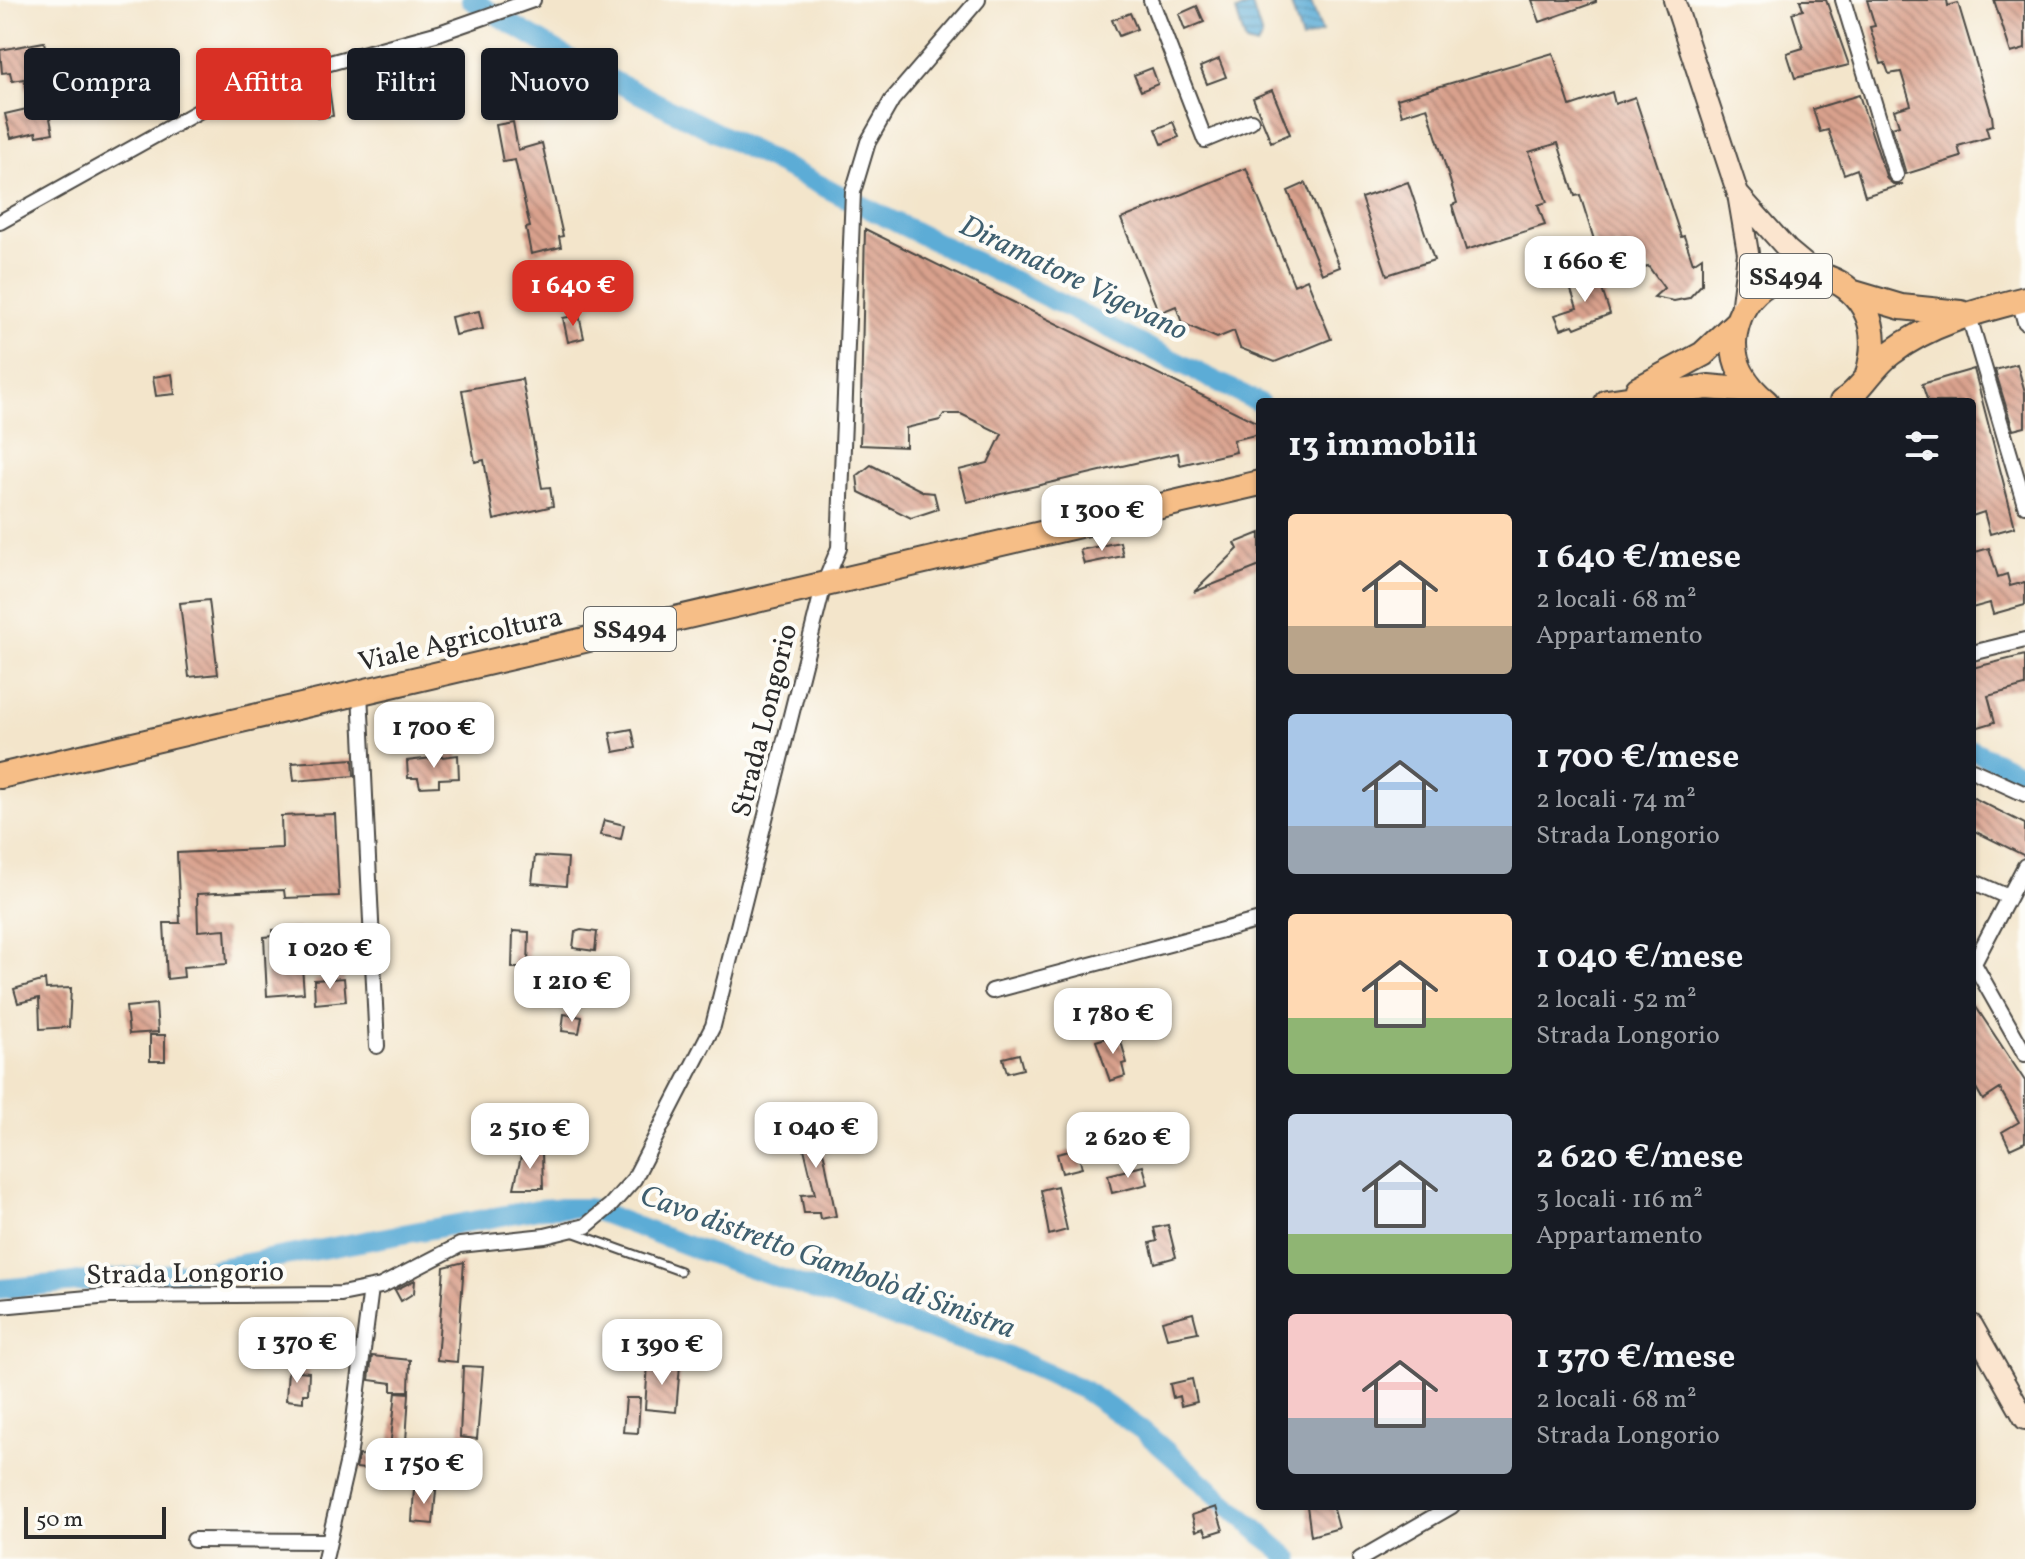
<!DOCTYPE html>
<html lang="it">
<head>
<meta charset="utf-8">
<style>
  body { margin:0; font-family:Vollkorn,serif; background:#20242c; color:#f1f3f6; height:100vh; display:flex; flex-direction:column; font-size:30px; white-space:nowrap }
  * { box-sizing:border-box; margin:0 }
  p { font-size:26px; color:#9ea1a6 }
  .icon { flex:none; width:44px; height:44px; fill:none; stroke:currentColor; stroke-width:2; stroke-linecap:round; stroke-linejoin:round }
  .map { position:relative; flex:1; overflow:hidden }
  .sheet { position:absolute; left:1256px; top:398px; width:720px; height:1112px; display:flex; flex-direction:column; background:#171b24; border-radius:8px; box-shadow:0 2px 6px #0004 }
  .sheet>* { flex:none }
  .top-card { position:absolute; left:24px; top:48px; width:760px; height:72px; display:flex; gap:16px }
  .scale { position:absolute; left:24px; bottom:20px; width:142px; box-sizing:border-box; padding-left:8px; border:4px solid #2b2b2b; border-top:0; font-size:22px; line-height:28px; white-space:nowrap; color:#2b2b2b; -webkit-text-stroke:6px #fdfcf7; paint-order:stroke }
  .price { position:absolute; translate:-50% -68px; padding:0 18px; border-radius:16px; background:#fff; color:#222; font-size:26px; line-height:52px; filter:drop-shadow(0 2px 4px #0008) }
  .price::after { content:''; position:absolute; left:50%; top:48px; width:24px; height:18px; margin-left:-12px; background:inherit; clip-path:polygon(0 0,100% 0,50% 100%) }
  .price.current { background:#d93025; color:#fff }
  ul { padding:0; list-style:none }
  li { display:flex; align-items:center; gap:24px; height:200px; padding:0 32px }
  li span { display:grid; place-items:center; flex:none; width:224px; height:160px; border-radius:8px; color:#555 }
  li>.icon { margin-inline-start:auto }
  span .icon { width:96px; height:96px; fill:#fffc; stroke-width:1 }
  li b { font-size:34px }
  h2 { display:flex; justify-content:space-between; align-items:center; height:96px; padding:0 32px; font-size:34px }
  .pill { padding:0 28px; border-radius:8px; background:#171b24; box-shadow:0 2px 6px #0004; font-size:28px; line-height:72px }
  .pill.current { background:#d93025; color:#fff }
  .map>svg:first-child { display:block }
  .water { fill:url(#water-rules); stroke:#446c80; stroke-width:2 }
  .lines { fill:none; stroke-linecap:round; stroke-linejoin:round }
  .canal { stroke:#5cacd6; stroke-width:20 }
  .building { fill:url(#building-back-hatch) }
  .service-casing { stroke:#494743; stroke-width:11 }
  .minor-casing { stroke:#494743; stroke-width:18 }
  .secondary-casing { stroke:#494743; stroke-width:24 }
  .primary-casing { stroke:#494743; stroke-width:28 }
  .service { stroke:#fff; stroke-width:7 }
  .minor { stroke:#fff; stroke-width:14 }
  .secondary { stroke:#fbe5cf; stroke-width:20 }
  .primary { stroke:#f6be87; stroke-width:24 }
  .labels { text-anchor:middle; stroke-width:8; stroke-linejoin:round; paint-order:stroke }
  .shield { fill:#fdfcf7; stroke:#6a6a68; stroke-width:2 }
  .shield-label { font-size:26px; font-weight:bold; fill:#2b2b2b }
  .street-label { font-size:28px; fill:#2b2b2b; stroke:#fdfcf7 }
  .water-label { font-size:30px; font-style:italic; fill:#3f5f6f; stroke:#fdfcf7 }
</style>
</head>
<body>
<div class="map">
<svg width="2025" height="1559" viewBox="0 0 2025 1559">
  <defs>
    <pattern id="water-rules" width="6" height="5" patternUnits="userSpaceOnUse" patternTransform="scale(2)"><rect width="6" height="5" fill="#5cacd6"/><path d="M0 2.5h6" fill="none" stroke="#4c8cae"/></pattern>
    <pattern id="building-back-hatch" width="6" height="6" patternUnits="userSpaceOnUse" patternTransform="scale(2)"><rect width="6" height="6" fill="#d9a18d"/><path d="M-1 5l2 2M0 0l6 6M5-1l2 2" fill="none" stroke="#b08373"/></pattern>
  </defs>
  <rect width="100%" height="100%" fill="#fdfcf7"/>
  <filter id="ink" filterUnits="userSpaceOnUse"><feTurbulence type="fractalNoise" baseFrequency=".0125" numOctaves="2"/><feDisplacementMap in="SourceGraphic" scale="16" xChannelSelector="R" yChannelSelector="G"/><feConvolveMatrix kernelMatrix="1 2 1 2 8 2 1 2 1" color-interpolation-filters="sRGB"/></filter>
  <filter id="wash" filterUnits="userSpaceOnUse"><feTurbulence type="fractalNoise" baseFrequency=".006" numOctaves="4" result="noise"/><feDisplacementMap in="SourceGraphic" scale="32" xChannelSelector="R" yChannelSelector="G"/><feGaussianBlur stdDeviation="1.8" result="paint"/><feColorMatrix in="noise" values="0 0 0 0 0 0 0 0 0 0 0 0 0 0 0 0 0 1.4 0 .05"/><feComposite in="paint" operator="in"/></filter>
  <g filter="url(#wash)">
    <rect width="100%" height="100%" fill="#f3e5cb"/>
    <!-- water -->
    <path class="water" d="M1301,0H1310L1322,32L1302,40L1291,4Z
      M1252,5L1262,37L1257,46L1246,43L1236,11Z"/>
    <g class="lines">
      <!-- canal -->
      <path class="canal" d="M471,0L574,61L846,198
        M861,205L1260,403
        M1972,750L2025,776
        M0,1289L208,1270L544,1208H588L696,1249L1015,1359L1084,1390L1142,1430L1290,1559"/>
    </g>
    <g id="blocks">
      <!-- building -->
      <path class="building" d="M1532,0H1596V2L1540,22Z
        M1800,0H1826L1849,65L1795,78L1787,53L1803,48L1792,13L1803,10Z
        M1867,0H1947L1948,6L1958,3L1992,116L1993,125L1986,127L1989,137L1958,146L1961,157L1906,174L1892,127L1899,125L1894,110L1911,105L1901,72L1889,74L1885,63L1881,64L1870,27L1875,26Z
        M1994,0H2025V49L2011,53Z
        M1197,6L1204,22L1185,30L1179,14Z
        M1130,13L1137,29L1119,36L1112,20Z
        M44,42L46,51L54,49L58,65L40,70L53,133L37,136L36,132L11,138L5,114L31,108L24,79L12,81L10,72L2,73L0,50Z
        M1553,53L1570,106L1612,92L1615,104L1635,97L1681,237L1684,236L1693,263L1702,257V284L1689,298L1674,301L1654,297L1664,288L1648,266L1639,269L1633,252L1621,256L1618,245L1602,250L1596,246L1580,195L1575,196L1558,143L1529,152L1547,202L1538,205L1545,225L1466,250L1452,205L1457,203L1427,107L1402,115L1397,99Z
        M1219,59L1226,77L1207,84L1200,67Z
        M1152,68L1158,84L1141,91L1134,75Z
        M329,88L333,116L318,118L314,91Z
        M1272,90L1290,134L1271,142L1253,98Z
        M1859,95L1887,179L1893,184H1903L1865,196L1857,169L1844,174L1828,130L1820,132L1813,109Z
        M513,122L518,150L542,143L563,236L559,237L561,247L531,254L526,228L530,227L515,160L503,162L496,125Z
        M1173,122L1179,137L1162,144L1156,129Z
        M1246,168L1294,285L1307,279L1331,339L1275,362L1240,348L1234,331L1217,338L1182,323L1176,306L1159,313L1121,219Z
        M1408,182L1434,260L1387,275L1361,198Z
        M1306,183L1340,267L1322,274L1288,191Z
        M865,229L1260,424V434L1233,440L1236,452L1180,465L1178,453L967,502L959,470L988,463L1002,434L961,414H944L940,420L906,428V447L860,445Z
        M1597,274L1610,314L1575,328L1573,325L1561,329L1555,315L1577,308L1569,284Z
        M479,311L483,329L455,335L451,317Z
        M579,315L584,338L568,342L563,318Z
        M2017,364L2025,392V427L2013,430L1995,370Z
        M1974,369L2015,527L1990,534L1984,512L1972,516V402H1928L1922,384Z
        M172,374L175,394L156,396L153,377Z
        M522,379L542,488L550,487L553,506L494,520L484,460L475,462L462,390Z
        M871,465L924,492L934,493L938,509L911,518L859,492L857,476Z
        M1260,533V566L1194,592L1238,549L1235,543Z
        M1120,542L1123,556L1084,564L1080,550Z
        M1989,548L1998,577L2007,574L2010,586L2025,582V605L1993,614L1990,603L1972,608V553Z
        M209,600L218,674L189,677L180,603Z
        M2025,655V686L1988,696L1995,722L1972,729V668Z
        M632,729L636,748L614,752L610,733Z
        M458,755L459,778L439,779V786L420,787L418,778H408L407,761Z
        M353,759L354,776L294,781L292,763Z
        M1972,797L2025,824V856L1972,830Z
        M335,814L339,896L285,898L284,890L197,894L198,931L225,929L227,964L183,967L184,977L167,979L164,923H180L177,853L282,848L281,816Z
        M604,820L624,825L621,839L600,835Z
        M535,856L568,858L566,886L532,883Z
        M299,928L304,993L267,996L264,937L273,936V930Z
        M581,930L597,932L595,951L573,948L575,932Z
        M513,931L529,932L528,968H512Z
        M344,978L346,1001L315,1004L314,980Z
        M45,980L46,989L71,988L69,1027L40,1029L39,998L18,1003L14,989Z
        M1972,1001L2025,1081V1142L2010,1149L2002,1132L2019,1122L2000,1089L1983,1100L1972,1081Z
        M156,1004L158,1032L129,1034L126,1007Z
        M564,1014L582,1017L579,1033L562,1031Z
        M1119,1034L1127,1063L1122,1064L1125,1076L1110,1081L1096,1041Z
        M150,1035H165V1061H150Z
        M1019,1054L1023,1069L1007,1073L1003,1058Z
        M810,1111L824,1155L836,1216L820,1219L819,1213H804L801,1195L815,1194L796,1115Z
        M1077,1149L1082,1168L1062,1173L1057,1154Z
        M522,1152L542,1153L543,1188H514Z
        M1143,1166L1148,1184L1112,1193L1108,1175Z
        M1057,1186L1067,1230L1049,1235L1041,1190Z
        M1168,1225L1176,1257L1155,1263L1150,1243L1157,1241L1154,1228Z
        M464,1262L457,1362L437,1360L444,1267Z
        M415,1280L414,1293L401,1301L395,1290Z
        M1193,1313L1198,1332L1167,1338L1162,1321Z
        M272,1338L298,1340L297,1362L271,1360Z
        M372,1356L410,1360L409,1391H392V1383L369,1380Z
        M648,1363L680,1365L676,1412L645,1409Z
        M463,1366L483,1367L477,1439L460,1437Z
        M288,1370L309,1372L308,1394H303V1402L286,1400Z
        M1192,1379L1197,1402L1181,1406L1179,1396L1173,1398L1170,1384Z
        M396,1392L409,1393L404,1474L356,1468L359,1455L389,1458Z
        M626,1398H640L638,1433L623,1432Z
        M414,1489L436,1490L433,1524L412,1522Z
        M1307,1506H1333L1339,1528L1311,1536Z
        M1216,1507L1223,1530L1207,1535L1204,1528L1196,1531L1192,1515Z"/>
    </g>
  </g>
  <g filter="url(#ink)">
    <use href="#blocks" fill-opacity="0" stroke="#494743" stroke-width="2"/>
    <g class="lines">
      <defs>
        <path id="service" d="M572,1232L680,1271"/>
        <path id="minor" d="M1151,0L1205,140L1251,121
          M1843,0L1896,175
          M0,222L201,110L304,70L439,33L533,0
          M2019,300L2025,322
          M1968,313L2025,505
          M1972,653L2025,640
          M360,692L377,1046
          M1972,770L2025,794
          M1972,881L2008,897
          M1974,964L2025,1054
          M1972,967L2025,866
          M992,991L1260,920
          M0,1306L110,1296L341,1294L381,1286L460,1245L545,1236L586,1226L610,1206L634,1179L713,1026L824,584L839,548L853,192L868,142L892,100L978,0
          M194,1540L329,1541
          M325,1559L350,1451L371,1288
          M1360,1559L1452,1506"/>
        <path id="secondary" d="M1674,0L1738,194L1748,253L1741,312
          M1738,194L1788,250L1818,275
          M1972,1325L2025,1419"/>
        <path id="primary" d="M1854,293L1901,307L1961,313
          M1638,389L1703,354L1737,322
          M1607,402L1708,387L1752,391
          M1766,402C1745,385 1730,361 1735,333C1753,237 1901,263 1868,374
          M1842,402C1862,390 1872,367 1891,353C1930,323 1978,311 2025,299
          M0,776L1260,483"/>
      </defs>
      <!-- service casing -->
      <use href="#service" class="service-casing"/>
      <!-- minor casing -->
      <use href="#minor" class="minor-casing"/>
      <!-- secondary casing -->
      <use href="#secondary" class="secondary-casing"/>
      <!-- primary casing -->
      <use href="#primary" class="primary-casing"/>
      <!-- service -->
      <use href="#service" class="service"/>
      <!-- minor -->
      <use href="#minor" class="minor"/>
      <!-- secondary -->
      <use href="#secondary" class="secondary"/>
      <!-- primary -->
      <use href="#primary" class="primary"/>
    </g>
  </g>
  <g class="labels">
    <!-- shield labels -->
    <g class="shield">
      <rect x="1740" y="254" width="92" height="44" rx="6"/>
      <rect x="584" y="607" width="92" height="44" rx="6"/>
    </g>
    <g class="shield-label">
      <text x="1786" y="285">SS494</text>
      <text x="630" y="638">SS494</text>
    </g>
    <!-- street labels -->
    <g class="street-label">
      <text transform="translate(460 638) rotate(-13)" y="10">Viale Agricoltura</text>
      <text transform="translate(763 720) rotate(-76)" y="10">Strada Longorio</text>
      <text transform="translate(185 1272) rotate(-1)" y="10">Strada Longorio</text>
    </g>
    <!-- water labels -->
    <g class="water-label">
      <text transform="translate(1074 277) rotate(26)" y="10">Diramatore Vigevano</text>
      <text transform="translate(828 1261) rotate(20)" y="10">Cavo distretto Gambolò di Sinistra</text>
    </g>
  </g>
</svg>
<div class="scale">50 m</div>
<b class="price" style="left:1585px;top:304px">1 660 €</b>
<b class="price current" style="left:573px;top:328px">1 640 €</b>
<b class="price" style="left:1102px;top:553px">1 300 €</b>
<b class="price" style="left:434px;top:770px">1 700 €</b>
<b class="price" style="left:330px;top:991px">1 020 €</b>
<b class="price" style="left:572px;top:1024px">1 210 €</b>
<b class="price" style="left:1113px;top:1056px">1 780 €</b>
<b class="price" style="left:816px;top:1170px">1 040 €</b>
<b class="price" style="left:530px;top:1171px">2 510 €</b>
<b class="price" style="left:1128px;top:1180px">2 620 €</b>
<b class="price" style="left:297px;top:1385px">1 370 €</b>
<b class="price" style="left:662px;top:1387px">1 390 €</b>
<b class="price" style="left:424px;top:1506px">1 750 €</b>
<div class="top-card">
<a class="pill">Compra</a>
<a class="pill current">Affitta</a>
<a class="pill">Filtri</a>
<a class="pill">Nuovo</a>
</div>
<section class="sheet">
<h2>13 immobili<svg class="icon" aria-label="filters" viewBox="0 0 24 24"><path d="M4 7h16M4 17h16"/><circle cx="9" cy="7" r="2"/><circle cx="15" cy="17" r="2"/></svg></h2>
<ul>
<li><span style="background:linear-gradient(#ffd9b3 70%,#b9a48a 0)"><svg class="icon" aria-label="home" viewBox="0 0 24 24"><path d="M3 11l9-7 9 7M6 9v11h12V9"/></svg></span><div><b>1 640 €/mese</b><p>2 locali · 68 m²</p><p>Appartamento</p></div></li>
<li><span style="background:linear-gradient(#a9c7e8 70%,#9aa5b1 0)"><svg class="icon" aria-label="home" viewBox="0 0 24 24"><path d="M3 11l9-7 9 7M6 9v11h12V9"/></svg></span><div><b>1 700 €/mese</b><p>2 locali · 74 m²</p><p>Strada Longorio</p></div></li>
<li><span style="background:linear-gradient(#ffd9b3 65%,#8fb573 0)"><svg class="icon" aria-label="home" viewBox="0 0 24 24"><path d="M3 11l9-7 9 7M6 9v11h12V9"/></svg></span><div><b>1 040 €/mese</b><p>2 locali · 52 m²</p><p>Strada Longorio</p></div></li>
<li><span style="background:linear-gradient(#c9d6e8 75%,#8fb573 0)"><svg class="icon" aria-label="home" viewBox="0 0 24 24"><path d="M3 11l9-7 9 7M6 9v11h12V9"/></svg></span><div><b>2 620 €/mese</b><p>3 locali · 116 m²</p><p>Appartamento</p></div></li>
<li><span style="background:linear-gradient(#f6c9c9 65%,#9aa5b1 0)"><svg class="icon" aria-label="home" viewBox="0 0 24 24"><path d="M3 11l9-7 9 7M6 9v11h12V9"/></svg></span><div><b>1 370 €/mese</b><p>2 locali · 68 m²</p><p>Strada Longorio</p></div></li>
</ul>
</section>
</div>
</body>
</html>
